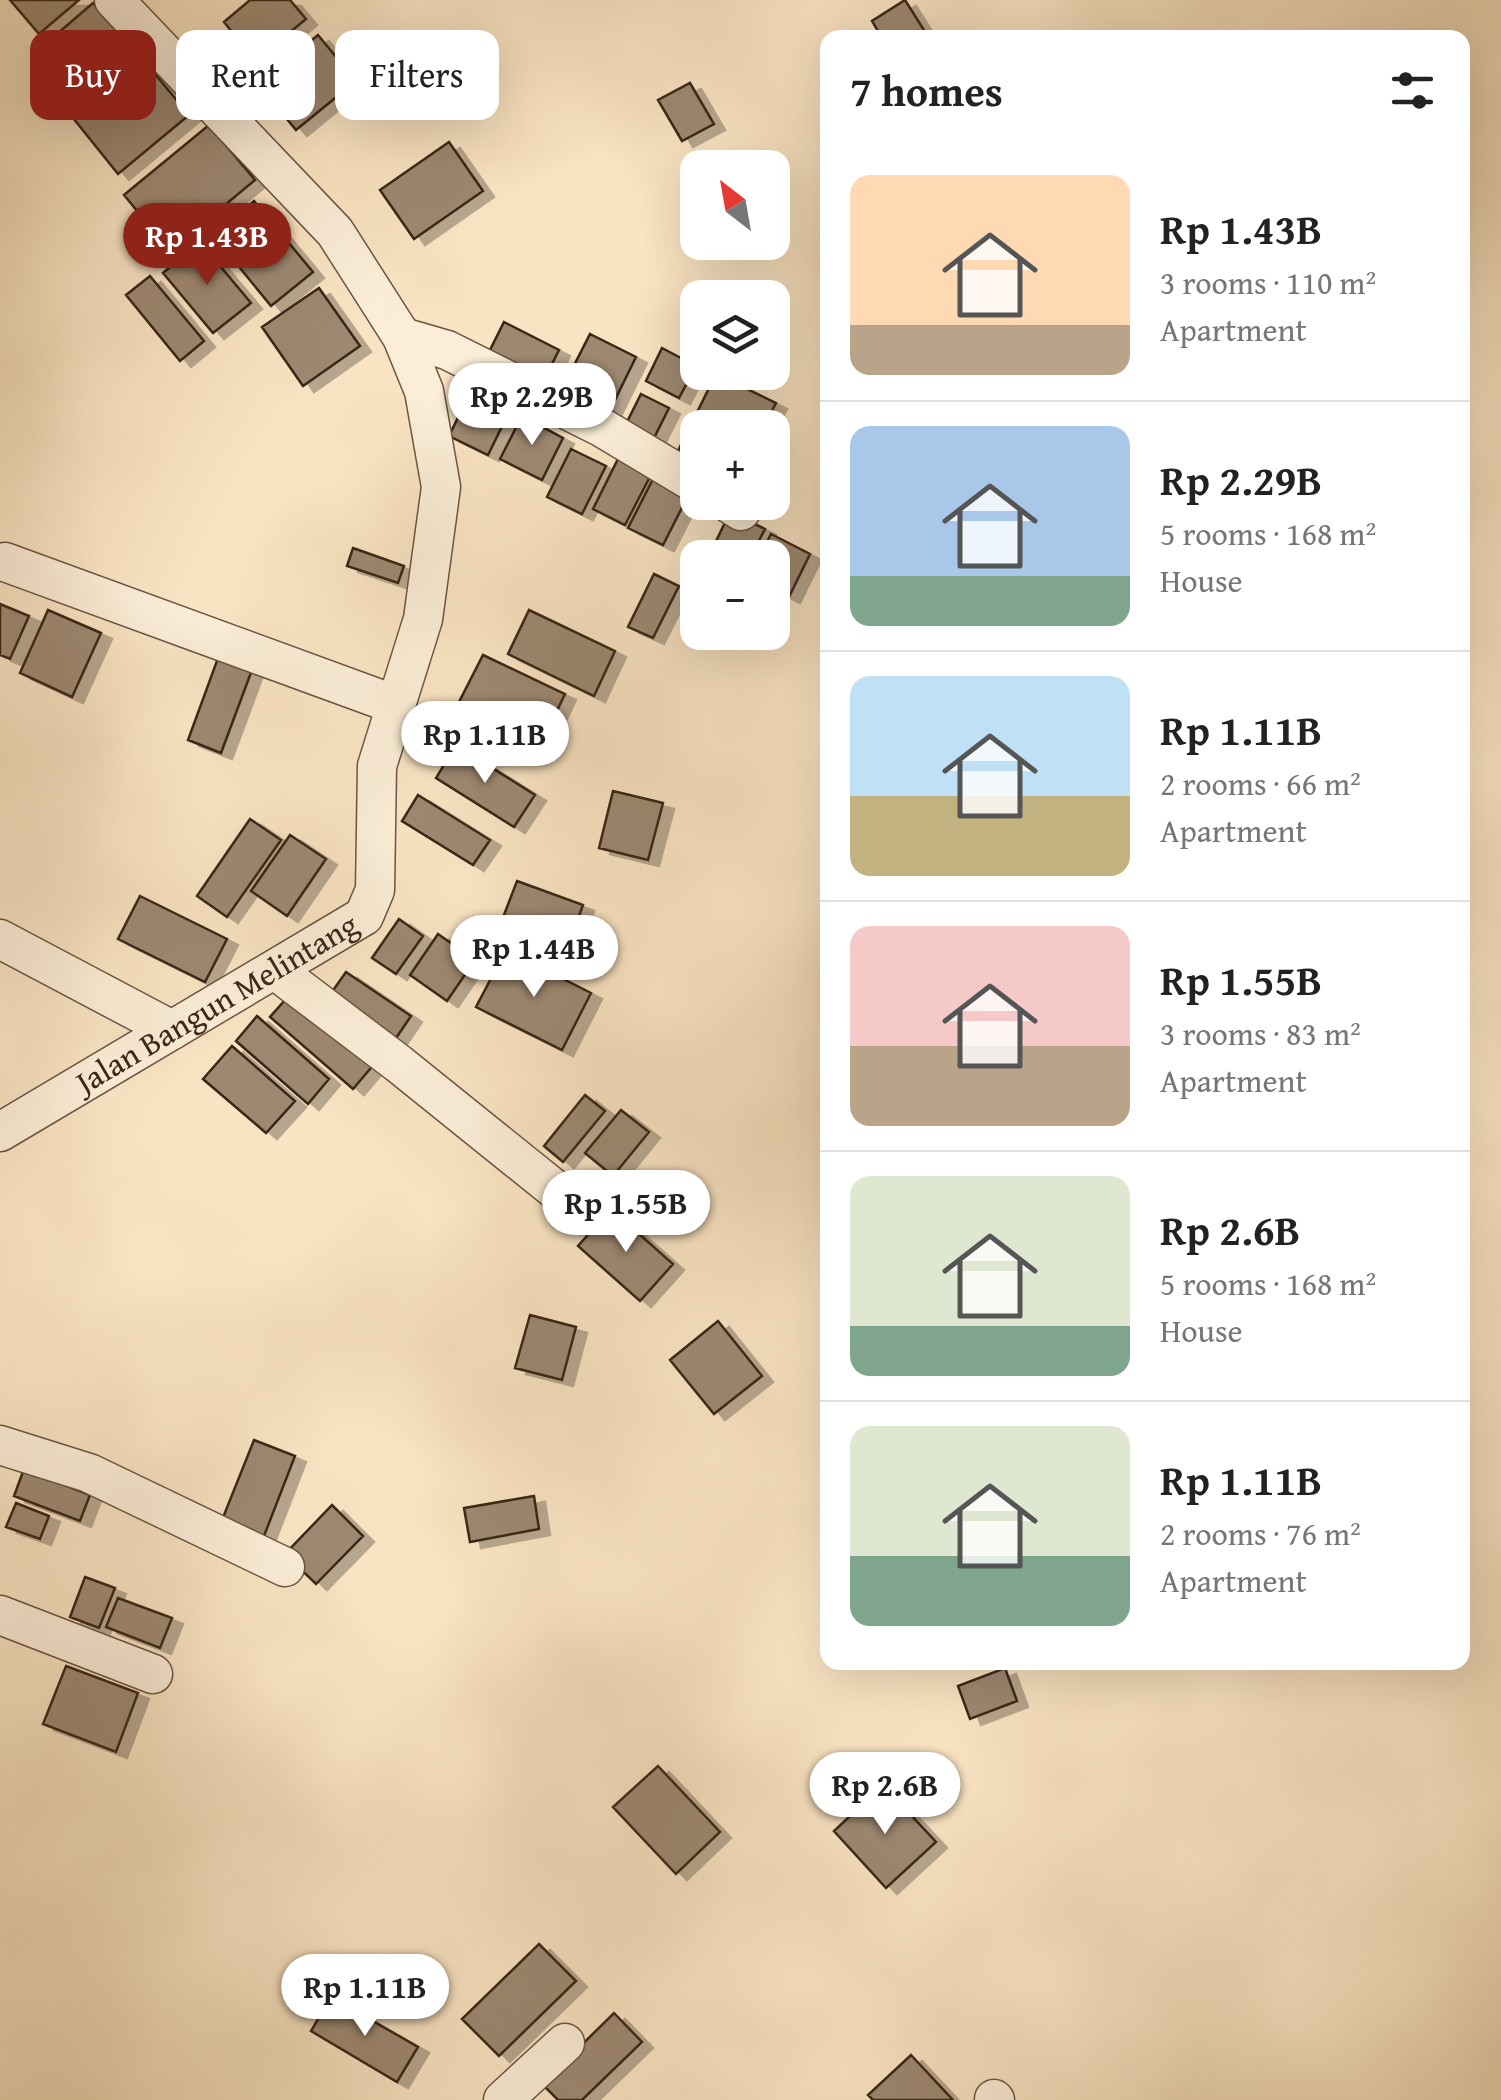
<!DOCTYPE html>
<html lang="en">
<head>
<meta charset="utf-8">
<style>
  body { margin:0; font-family:"Gentium Book Plus",serif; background:#f2f2f2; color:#222; height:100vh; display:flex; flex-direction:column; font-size:38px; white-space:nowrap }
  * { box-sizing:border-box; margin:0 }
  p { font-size:32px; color:#767676 }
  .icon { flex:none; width:55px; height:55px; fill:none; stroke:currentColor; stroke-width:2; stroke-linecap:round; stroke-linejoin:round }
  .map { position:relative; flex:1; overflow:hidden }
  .sheet { position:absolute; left:820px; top:30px; width:650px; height:1640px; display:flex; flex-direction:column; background:#fff; border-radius:20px; box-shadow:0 10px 40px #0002 }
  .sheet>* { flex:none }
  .hud { position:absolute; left:30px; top:30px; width:640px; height:90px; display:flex; gap:20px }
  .needle { width:65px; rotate:329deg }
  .tools { position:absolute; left:680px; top:150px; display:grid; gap:20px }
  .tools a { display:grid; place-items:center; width:110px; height:110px; border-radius:20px; background:#fff; box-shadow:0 10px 40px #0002; font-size:50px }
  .price { position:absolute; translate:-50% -85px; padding:0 22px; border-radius:35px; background:#fff; color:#222; font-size:32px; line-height:65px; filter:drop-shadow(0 2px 5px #0008) }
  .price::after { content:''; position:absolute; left:50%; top:60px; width:30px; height:22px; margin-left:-15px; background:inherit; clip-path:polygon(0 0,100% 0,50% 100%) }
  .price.active { background:#8f2418; color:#fff }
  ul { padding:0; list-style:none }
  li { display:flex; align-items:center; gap:30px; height:250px; padding:0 30px }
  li+li { border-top:2px solid #e0e0e0 }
  li span { display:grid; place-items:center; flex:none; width:280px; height:200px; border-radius:20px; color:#555 }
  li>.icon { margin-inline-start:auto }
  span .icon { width:120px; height:120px; fill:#fffc; stroke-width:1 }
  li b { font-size:42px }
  h2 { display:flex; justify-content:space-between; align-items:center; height:120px; padding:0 30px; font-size:42px }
  .chip { padding:0 35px; border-radius:20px; background:#fff; box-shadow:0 10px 40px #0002; font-size:35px; line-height:90px }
  .chip.active { background:#8f2418; color:#fff }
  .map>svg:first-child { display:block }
  .building { fill:#9d8871; stroke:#3a2619; stroke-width:2.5; filter:url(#shadow) }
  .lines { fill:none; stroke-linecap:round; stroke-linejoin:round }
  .minor-casing { stroke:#6a5543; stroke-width:41 }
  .minor { stroke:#fbedd7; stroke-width:38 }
  .labels { text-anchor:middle; stroke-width:9; stroke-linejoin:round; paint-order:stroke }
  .street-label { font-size:32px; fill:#3a2619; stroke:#fbedd7 }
</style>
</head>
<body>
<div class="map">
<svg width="1501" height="2100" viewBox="0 0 1501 2100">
  <defs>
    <filter id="shadow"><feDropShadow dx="11" dy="6" stdDeviation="0" flood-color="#0004"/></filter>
  </defs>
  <rect width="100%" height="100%" fill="#f9e3c2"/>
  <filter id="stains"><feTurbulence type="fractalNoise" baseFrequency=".002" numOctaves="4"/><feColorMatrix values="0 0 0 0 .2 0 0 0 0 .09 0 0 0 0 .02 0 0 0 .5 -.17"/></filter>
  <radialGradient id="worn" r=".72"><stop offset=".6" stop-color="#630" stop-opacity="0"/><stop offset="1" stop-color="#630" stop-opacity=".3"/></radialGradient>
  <!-- building -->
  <path class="building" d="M10,0H79L39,34Z
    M250,0H290L306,19L255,61L224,22Z
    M905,0L929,38H882L872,21Z
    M93,3L123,38L80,75L50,40Z
    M318,35L356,81L296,130L258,84Z
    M135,50L189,115L118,174L65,108Z
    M690,83L714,124L682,141L658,100Z
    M209,125L255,180L170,251L124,195Z
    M449,142L483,191L414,239L380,190Z
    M254,201L313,272L271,306L213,235Z
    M200,242L251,303L213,333L163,273Z
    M150,276L204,341L180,361L126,295Z
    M319,288L360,346L303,386L262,327Z
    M504,322L559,350L542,384L487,356Z
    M590,334L636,357L608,414L561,391Z
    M662,348L696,366L679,398L646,381Z
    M716,374L776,403L763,428H698V468L675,457Z
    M472,389L511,408L488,455L449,436Z
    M641,394L669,408L653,440L625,426Z
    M522,416L563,438L542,480L500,459Z
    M571,449L606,466L582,514L547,497Z
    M621,453L654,469L625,525L593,509Z
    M656,473L691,490L663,545L628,528Z
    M730,512L765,529L750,558H708Z
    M771,534L810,554L789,597L772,588V558H759Z
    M353,548L404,566L398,583L347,566Z
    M654,574L679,586L653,638L628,627Z
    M0,604L29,616L10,659L0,655Z
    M48,610L101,633L72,697L20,673Z
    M529,610L615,651L594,696L508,654Z
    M483,655L565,694L541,744L458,704Z
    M218,658L252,670L221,753L188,740Z
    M456,745L535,795L514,827L436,778Z
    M613,791L663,803L648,860L599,848Z
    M418,795L490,840L473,865L402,821Z
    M250,819L281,840L227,917L197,896Z
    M290,835L326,859L287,916L251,891Z
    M517,881L583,905L566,952L499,928Z
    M140,896L227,939L205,982L118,939Z
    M399,919L423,936L396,974L372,958Z
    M438,934L475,960L447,1001L410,975Z
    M506,950L591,993L562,1050L476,1007Z
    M346,972L411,1016L392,1044L327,999Z
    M294,990L376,1062L353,1089L270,1017Z
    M257,1016L329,1079L308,1104L236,1041Z
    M232,1046L295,1101L266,1133L203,1079Z
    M585,1095L605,1111L563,1162L544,1146Z
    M621,1110L649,1132L613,1176L585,1153Z
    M611,1209L673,1264L640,1301L578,1246Z
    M530,1315L576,1327L562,1380L515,1368Z
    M718,1321L762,1376L714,1414L670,1360Z
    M254,1440L295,1456L264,1536L222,1520Z
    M24,1469L90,1495L80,1521L14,1496Z
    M534,1496L539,1529L470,1542L464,1508Z
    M16,1503L49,1516L40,1539L6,1527Z
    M332,1505L363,1536L316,1584L285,1554Z
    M85,1577L115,1588L99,1628L70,1617Z
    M118,1598L172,1618L160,1648L106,1627Z
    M66,1666L138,1693L116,1752L43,1724Z
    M1005,1668L1017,1701L970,1719L958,1686Z
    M658,1766L720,1832L676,1874L613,1807Z
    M883,1785L936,1842L886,1888L834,1831Z
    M539,1944L576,1981L499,2056L462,2019Z
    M331,1997L418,2047L397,2082L311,2031Z
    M614,2013L642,2042L582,2100H558L542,2084Z
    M911,2055L953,2100H873L868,2095Z"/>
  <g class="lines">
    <defs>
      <g id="minor">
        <path d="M402,337L447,350L601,427L698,485"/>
        <path d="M727,502L741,511"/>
        <path d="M5,562L396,705"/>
        <path d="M0,939L172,1030"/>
        <path d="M275,970L399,1064L568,1200"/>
        <path id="s1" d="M0,1132L364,916L375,890L377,766L423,619L441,487L424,391L402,337L335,232L114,0"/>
        <path d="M0,1445L89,1473L285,1567"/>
        <path d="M0,1615L153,1674"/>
        <path d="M994,2099L995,2100"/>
        <path d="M503,2100L565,2043"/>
      </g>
    </defs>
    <!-- minor casing -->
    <use href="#minor" class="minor-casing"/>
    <!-- minor -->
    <use href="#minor" class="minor"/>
  </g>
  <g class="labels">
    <!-- street labels -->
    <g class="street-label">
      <text dy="11" stroke="none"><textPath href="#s1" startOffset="252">Jalan Bangun Melintang</textPath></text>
    </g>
  </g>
  <rect width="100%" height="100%" filter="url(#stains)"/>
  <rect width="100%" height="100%" fill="url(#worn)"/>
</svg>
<div class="tools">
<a><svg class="needle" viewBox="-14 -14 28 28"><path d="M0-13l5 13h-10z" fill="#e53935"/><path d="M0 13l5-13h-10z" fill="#767676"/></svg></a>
<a><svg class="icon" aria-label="layers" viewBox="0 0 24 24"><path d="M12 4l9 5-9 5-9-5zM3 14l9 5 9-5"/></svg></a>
<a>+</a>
<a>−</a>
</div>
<b class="price active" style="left:207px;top:288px">Rp 1.43B</b>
<b class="price" style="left:532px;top:448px">Rp 2.29B</b>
<b class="price" style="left:485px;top:786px">Rp 1.11B</b>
<b class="price" style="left:534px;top:1000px">Rp 1.44B</b>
<b class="price" style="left:626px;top:1255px">Rp 1.55B</b>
<b class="price" style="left:885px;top:1837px">Rp 2.6B</b>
<b class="price" style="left:365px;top:2039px">Rp 1.11B</b>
<div class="hud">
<a class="chip active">Buy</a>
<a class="chip">Rent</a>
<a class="chip">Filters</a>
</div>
<section class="sheet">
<h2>7 homes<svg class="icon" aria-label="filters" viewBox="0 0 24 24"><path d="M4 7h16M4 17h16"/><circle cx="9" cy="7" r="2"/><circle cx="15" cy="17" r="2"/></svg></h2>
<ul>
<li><span style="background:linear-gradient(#ffd9b3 75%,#b9a48a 0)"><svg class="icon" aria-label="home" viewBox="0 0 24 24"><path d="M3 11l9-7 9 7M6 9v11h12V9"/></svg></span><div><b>Rp 1.43B</b><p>3 rooms · 110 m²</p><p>Apartment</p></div></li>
<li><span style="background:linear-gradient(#a9c7e8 75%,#7fa58c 0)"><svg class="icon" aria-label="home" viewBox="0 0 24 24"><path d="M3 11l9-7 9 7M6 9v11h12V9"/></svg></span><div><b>Rp 2.29B</b><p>5 rooms · 168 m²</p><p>House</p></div></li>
<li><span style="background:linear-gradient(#bfe0f5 60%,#c2b280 0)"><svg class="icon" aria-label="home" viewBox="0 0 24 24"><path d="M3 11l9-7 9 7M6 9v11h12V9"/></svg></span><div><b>Rp 1.11B</b><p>2 rooms · 66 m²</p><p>Apartment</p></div></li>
<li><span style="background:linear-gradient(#f6c9c9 60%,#b9a48a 0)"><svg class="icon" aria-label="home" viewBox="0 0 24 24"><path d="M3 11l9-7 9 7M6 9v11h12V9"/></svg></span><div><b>Rp 1.55B</b><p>3 rooms · 83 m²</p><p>Apartment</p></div></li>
<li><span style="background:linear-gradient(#dfe7d0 75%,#7fa58c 0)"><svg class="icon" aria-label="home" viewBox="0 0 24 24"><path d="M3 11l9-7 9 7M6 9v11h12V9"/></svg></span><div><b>Rp 2.6B</b><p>5 rooms · 168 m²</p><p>House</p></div></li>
<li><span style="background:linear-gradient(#dfe7d0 65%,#7fa58c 0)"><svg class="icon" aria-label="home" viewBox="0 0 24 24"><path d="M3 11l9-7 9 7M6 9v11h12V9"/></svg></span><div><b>Rp 1.11B</b><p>2 rooms · 76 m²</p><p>Apartment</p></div></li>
</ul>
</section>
</div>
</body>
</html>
